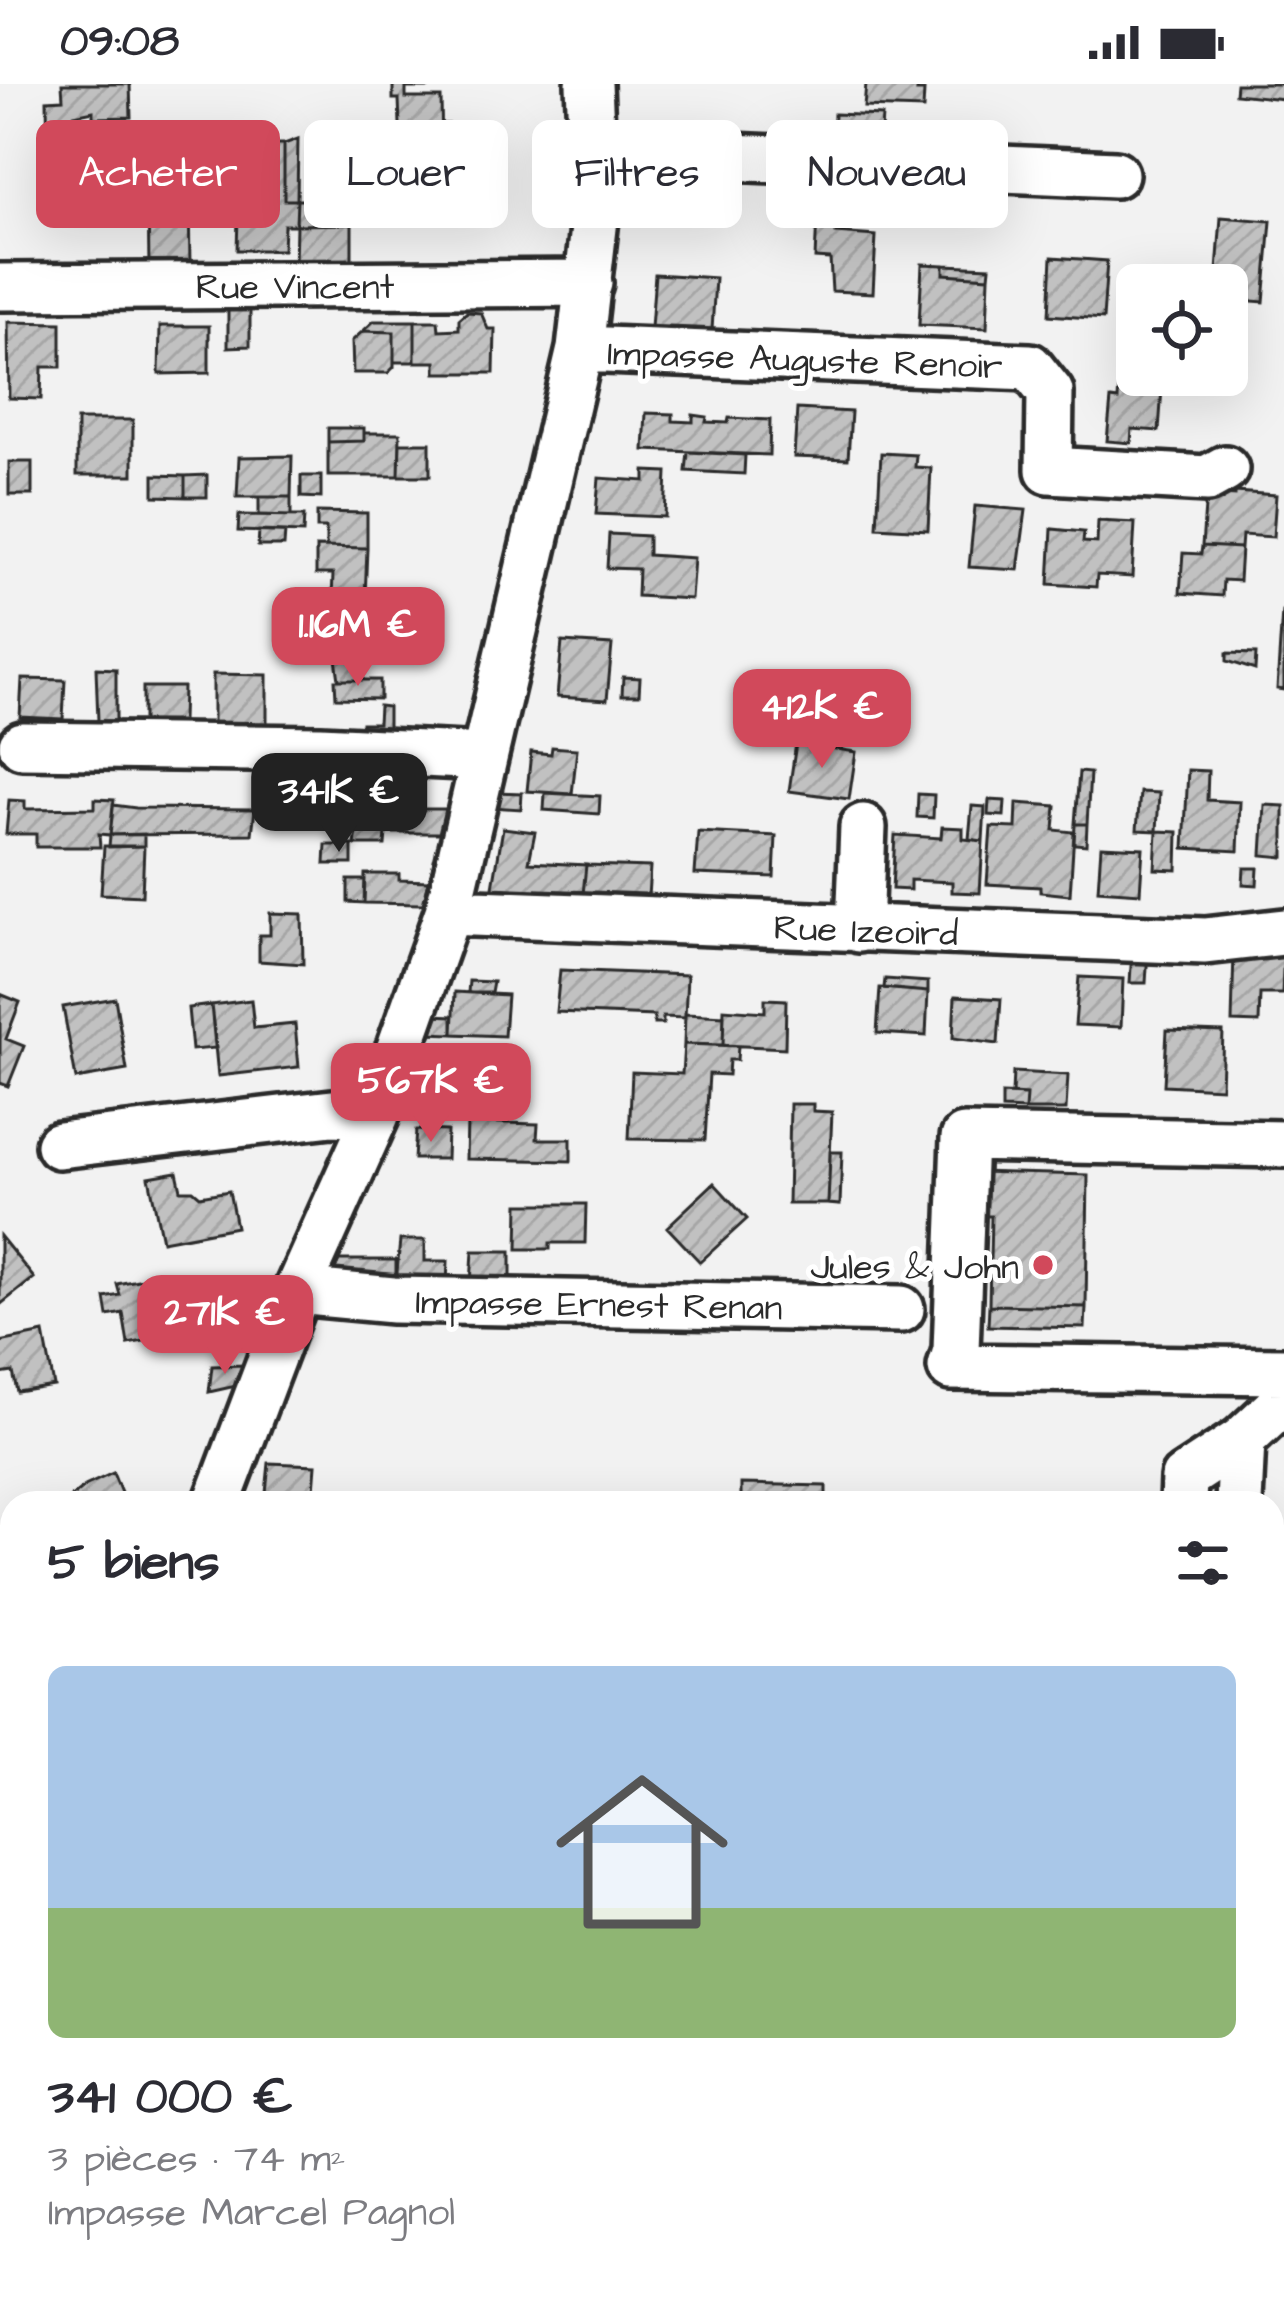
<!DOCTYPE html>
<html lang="fr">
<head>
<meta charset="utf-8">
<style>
  body { margin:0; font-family:"Architects Daughter",sans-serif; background:#f2f2f3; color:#2b2b33; height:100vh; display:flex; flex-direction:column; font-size:45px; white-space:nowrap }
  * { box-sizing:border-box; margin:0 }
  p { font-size:39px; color:#7c7c81 }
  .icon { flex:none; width:66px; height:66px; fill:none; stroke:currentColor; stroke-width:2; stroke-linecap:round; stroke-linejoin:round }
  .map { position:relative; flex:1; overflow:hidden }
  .details { position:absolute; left:0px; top:1407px; width:1284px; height:807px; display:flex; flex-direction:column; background:#fff; border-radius:36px 36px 0 0; box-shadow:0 12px 48px #0002 }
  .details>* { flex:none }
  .banner { position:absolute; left:36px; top:36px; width:1212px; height:108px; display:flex; gap:24px }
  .buttons { position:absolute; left:1116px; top:180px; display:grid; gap:24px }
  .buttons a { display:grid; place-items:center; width:132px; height:132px; border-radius:18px; background:#fff; box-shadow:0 12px 48px #0002; font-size:60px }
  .price { position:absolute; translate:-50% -102px; padding:0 27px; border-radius:24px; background:#d1495b; color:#fff; font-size:39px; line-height:78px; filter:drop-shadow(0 3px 6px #0008) }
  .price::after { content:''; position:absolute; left:50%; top:72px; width:36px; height:27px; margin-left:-18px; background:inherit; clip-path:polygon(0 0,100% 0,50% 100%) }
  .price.selected { background:#222; color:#fff }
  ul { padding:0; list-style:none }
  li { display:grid; align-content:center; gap:24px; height:636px; padding:0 48px }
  li span { display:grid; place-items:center; height:372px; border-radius:18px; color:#555 }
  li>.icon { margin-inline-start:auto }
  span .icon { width:216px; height:216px; fill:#fffc; stroke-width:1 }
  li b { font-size:51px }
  h2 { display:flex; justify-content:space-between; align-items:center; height:144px; padding:0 48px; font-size:51px }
  .chip { padding:0 42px; border-radius:18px; background:#fff; box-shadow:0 12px 48px #0002; font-size:42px; line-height:108px }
  .chip.selected { background:#d1495b; color:#fff }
  .status { display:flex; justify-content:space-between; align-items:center; height:84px; padding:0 60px; background:#fff; direction:ltr }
  .status svg { height:33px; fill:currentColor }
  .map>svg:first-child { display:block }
  .park { fill:#d5d5d5; stroke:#808080; stroke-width:3 }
  .building { fill:url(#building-hatch); stroke:#2b2b2b; stroke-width:3 }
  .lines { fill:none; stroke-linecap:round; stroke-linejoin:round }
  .minor-casing { stroke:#2b2b2b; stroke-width:54 }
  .major-casing { stroke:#2b2b2b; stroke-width:66 }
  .path { stroke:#2b2b2b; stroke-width:6; stroke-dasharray:12 9; stroke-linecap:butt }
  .minor { stroke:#fff; stroke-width:45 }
  .major { stroke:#fff; stroke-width:57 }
  .poi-dot { fill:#d1495b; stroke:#fff; stroke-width:4.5 }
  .labels { text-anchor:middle; stroke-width:10; stroke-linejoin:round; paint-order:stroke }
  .street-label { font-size:36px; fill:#2b2b2b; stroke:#fff }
  .poi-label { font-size:36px; fill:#2b2b2b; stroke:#fff; text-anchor:end }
</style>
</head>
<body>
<div class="status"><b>09:08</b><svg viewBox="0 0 49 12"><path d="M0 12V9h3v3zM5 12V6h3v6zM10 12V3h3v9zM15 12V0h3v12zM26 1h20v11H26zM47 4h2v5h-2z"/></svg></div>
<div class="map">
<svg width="1284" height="2213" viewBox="0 0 1284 2213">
  <defs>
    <pattern id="building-hatch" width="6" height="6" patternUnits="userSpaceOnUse" patternTransform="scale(3)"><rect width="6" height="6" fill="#c1c1c1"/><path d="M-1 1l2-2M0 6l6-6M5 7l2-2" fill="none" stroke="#a6a6a6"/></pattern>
  </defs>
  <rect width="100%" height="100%" fill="#f2f2f2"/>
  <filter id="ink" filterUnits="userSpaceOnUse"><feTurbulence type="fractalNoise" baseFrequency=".00833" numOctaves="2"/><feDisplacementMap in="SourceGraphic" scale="24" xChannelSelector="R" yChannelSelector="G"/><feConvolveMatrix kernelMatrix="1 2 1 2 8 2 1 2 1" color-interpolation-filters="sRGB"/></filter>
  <g filter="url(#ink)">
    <!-- park -->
    <path class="park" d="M12,1675V2079L0,2083V1678Z"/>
    <!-- building -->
    <path class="building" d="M62,0H130L131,33L93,34V27L74,31V51H81V72H48L47,16L63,15Z
      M393,0H428V4H406V14H441L442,65L401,66L399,15H393Z
      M866,0H918L917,7H924L923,25L864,23Z
      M1236,0H1284V15L1235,10Z
      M834,30L882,32L880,61L833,59Z
      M442,40H461V64L442,65Z
      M298,55L297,116H284V60Z
      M265,60H284V116H297L296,141H284L283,166H237L238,133H266Z
      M394,85L395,97H421V114L367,115V87Z
      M148,87H163V111H148Z
      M61,93H125L126,141H62Z
      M189,110L190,183L149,184L148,111Z
      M818,114L837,116L836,149L876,152L873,209L832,207L830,175L815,174Z
      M297,116H316V141H296Z
      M1221,133L1271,137L1264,218L1227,215V201H1216Z
      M352,140V181L295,182L296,141Z
      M1052,173L1107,177L1103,235L1049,231Z
      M922,180L944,181V190L989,193L987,244L919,241Z
      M944,181L990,183L989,193L944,190Z
      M655,190L715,194L712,247L651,244Z
      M228,214H250V262L228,263Z
      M467,228L481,229L488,245H495L494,289H436V278H415V237H438L439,246L459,245V235Z
      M374,237H415V278H394V248L363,247Z
      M8,238L61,239V283H42L41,315L9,314Z
      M160,242H209V289L159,290Z
      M363,247L394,248V283L388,289H353L352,257Z
      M1119,300L1162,304L1159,347L1132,345L1131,359L1107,357L1111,315L1118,316Z
      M797,325L851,328L848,375L794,373Z
      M646,329L673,330V337L693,338V331L707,333L706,338L728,339L729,334L770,336L769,371L644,366Z
      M77,336H133V391H77Z
      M328,344H364V357L328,358Z
      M364,349H400L399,392H328V358L364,357Z
      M400,359H430V392H399Z
      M688,368L745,371L744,390L686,387Z
      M881,369L916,371L915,383L931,384L928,446L877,443Z
      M292,372L291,413H237L239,373Z
      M9,378H32V411H9Z
      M645,387L667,388L665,433L596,430L599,394L645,397Z
      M154,391L185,392V413L154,412Z
      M207,391V413H185V392Z
      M301,392H321V414L301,413Z
      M1235,408L1276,411L1273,453L1242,451L1241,464L1202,462L1206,410L1235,412Z
      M259,413H291V432L259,431Z
      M975,422L1026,426L1018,486L969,483Z
      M317,428L367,429V464L326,463V444H317Z
      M239,431L304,432L303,449L238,447Z
      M1098,437L1135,439L1132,493L1097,491L1096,503L1049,500L1052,445L1084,448L1083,458L1097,459Z
      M259,447L285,448L284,462H258Z
      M609,450L648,452V471L694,474L691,515L637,512L638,485L607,484Z
      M1202,462L1241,464L1239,497L1223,496L1222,512L1180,509L1183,469L1201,470Z
      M316,463L367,464L365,515H332L333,490H316Z
      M304,526H339V549H334L333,553L303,552Z
      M339,526H364L363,596H339L333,553L334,549H339Z
      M1282,527H1284V606L1277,605Z
      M562,558L612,561L607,616L557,613Z
      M1227,569L1256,570L1255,586L1227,577Z
      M96,584L116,585V637H98Z
      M213,590L267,591V644L213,643Z
      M623,593L640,594L639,611H622Z
      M22,595L65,596L63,635L20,633Z
      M335,596H380V615L336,614Z
      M143,603H183L182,637H143Z
      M379,622L388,623V655H362V639H378Z
      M875,631L896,632L892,660L871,658Z
      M90,637H182V654H90Z
      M796,659L856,668L849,715L789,707Z
      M552,663L577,665L572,710L527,707L531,668L551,670Z
      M1188,686L1208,687L1207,716L1240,718L1238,767L1184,764Z
      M1079,688L1090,689L1087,740H1075Z
      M286,697H346L347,740H287Z
      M494,708L522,709L521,725L491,723Z
      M1140,708L1159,709L1157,747L1137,746Z
      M545,709L600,712L599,730L544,726Z
      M918,710L934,711L933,734L917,733Z
      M95,715L114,716L110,751L99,750L100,763H36V750H6L9,716L25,717V725L95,724Z
      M989,716L1005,717L1004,732L988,731Z
      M1017,719L1056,722L1054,746L1074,748L1070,811L1040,808V803L987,800L991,743L1016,744Z
      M113,721L136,724L255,725L252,750L110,751Z
      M1265,721L1284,722V773L1262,771Z
      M346,722H360L358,740H347Z
      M972,722L985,723L983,757L969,755Z
      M360,725H445L439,749H386L385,761H355Z
      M1075,740H1087L1086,761L1074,760Z
      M942,743L963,744V755L983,757L980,809L952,808V798L910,796V806L892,805L895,751L941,754Z
      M503,744L535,748L529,778L586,781L583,810L492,809Z
      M1157,747L1178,748L1177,786L1155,785Z
      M698,748L776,752L774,793L695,790Z
      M144,750V762L109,763L110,751Z
      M326,761H352V780H325Z
      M104,762H144L142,812L101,810Z
      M1101,762L1143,764L1140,809L1098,806Z
      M586,781L650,783L648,813L583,810Z
      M1244,784H1258L1257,801L1243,800Z
      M365,790H399V796L429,797L423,820L364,819Z
      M348,796H365L364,819L348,818Z
      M270,829L302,830L303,880L259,877V851H270Z
      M1284,863L1282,910H1260L1259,939L1232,938L1234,868Z
      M1132,866H1148L1146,899H1130Z
      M560,886L687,891L685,934L663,933V940H654V932L556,928Z
      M1079,893L1123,895L1121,943L1075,941Z
      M885,895L928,898V908L884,904Z
      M469,897L493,898L491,909H468Z
      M880,904L928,908L926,952L877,949Z
      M455,908L507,911L504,952L453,950Z
      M0,910L20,918L6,955L24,962L8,1002L0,999Z
      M955,912L1001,915L998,960L953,954Z
      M115,914L127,986L76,995L63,923Z
      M765,915L786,916L785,964L723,961L724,925L765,928Z
      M251,916L254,944L295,940L299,983L218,992L211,921Z
      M211,921L216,964L192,966L188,924Z
      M685,930L724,932L723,961L684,960Z
      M432,931L453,932V950L426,949Z
      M1167,946L1223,948L1221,1004L1164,1001Z
      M684,960L738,962L737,976H729L728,991L709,990L705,1056L629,1055L632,988L682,990Z
      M1013,988L1068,991L1066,1026H1025L1026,1011L1012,1010Z
      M1002,1010L1026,1011L1025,1026L1002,1025Z
      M790,1020H813V1027L832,1028L828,1120H788Z
      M467,1038L538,1040L537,1055H571V1077L466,1075Z
      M416,1046L447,1047L446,1075H414Z
      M830,1068H842L840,1121L828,1120Z
      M177,1088L181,1106H193L200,1112L229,1107L236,1143L162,1157L149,1093Z
      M977,1088L1088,1091L1086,1223L989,1221L991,1132H976Z
      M714,1099L747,1135L700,1178L667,1143Z
      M519,1120H586L585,1159H550V1165H518Z
      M0,1152L34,1194L0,1221Z
      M400,1156H425V1177H448L447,1200L396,1199Z
      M473,1167H511V1200H471Z
      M339,1176H396V1199L329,1198Z
      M159,1192L170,1252L128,1260L123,1229L108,1232L105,1214L120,1211L117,1200Z
      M266,1199L268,1214L250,1218L248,1202Z
      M989,1221L1086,1223L1085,1244L988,1242Z
      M44,1249L54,1302L17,1308L13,1288L0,1290V1258Z
      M244,1281L236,1302L209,1308L212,1282Z
      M269,1379L316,1381L313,1419H265Z
      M113,1389L125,1419H64L85,1402Z
      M741,1400L826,1402V1419H741Z
      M0,1566L12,1621V1664L0,1666Z
      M1284,2003V2093L1272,2101V2010Z
      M12,2171V2202H123L94,2213H0V2175Z
      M206,2202H216L220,2213H196L193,2207Z
      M216,2202H267V2203L243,2213H220Z
      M796,2202H902L912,2213H805Z"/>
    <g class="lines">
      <defs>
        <path id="minor" d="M593,67L1115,90
          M0,203L589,199
          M580,265L1030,283L1050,308L1049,386L1207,395L1225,385
          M22,661L320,665L484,673
          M448,828L1205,857L1284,848
          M859,845L863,743
          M1284,1060L964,1054L956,1266L951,1283L1284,1287
          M59,1061L332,1029L376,1031
          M297,1207L393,1216L901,1225
          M217,1419L297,1207L376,1031L448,828L580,265L595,135L589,0
          M1183,1419L1184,1394L1242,1356
          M1239,1419L1242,1356L1284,1317
          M1272,1510L1284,1508
          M1272,1563L1284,1544
          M1272,1877L1284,1869
          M310,2202V2213
          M349,2202H414
          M1189,2202L1193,2213
          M620,2213L643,2202"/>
        <path id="major" d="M1272,1679L1284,1671
          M1272,1770L1284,1763
          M434,2213L452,2202
          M544,2213L562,2202"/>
      </defs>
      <!-- minor casing -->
      <use href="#minor" class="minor-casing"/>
      <!-- major casing -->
      <use href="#major" class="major-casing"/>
      <!-- path -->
      <path class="path" d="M0,1799H12"/>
      <!-- minor -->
      <use href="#minor" class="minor"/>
      <!-- major -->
      <use href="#major" class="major"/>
    </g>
  </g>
  <!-- markers -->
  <circle class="poi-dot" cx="1043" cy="1181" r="12"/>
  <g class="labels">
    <!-- street labels -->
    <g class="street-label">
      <text x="295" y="214">Rue Vincent</text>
      <text transform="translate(805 274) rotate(2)" y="13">Impasse Auguste Renoir</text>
      <text transform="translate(866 845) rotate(2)" y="13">Rue Izeoird</text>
      <text transform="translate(599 1219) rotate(1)" y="13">Impasse Ernest Renan</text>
    </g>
    <!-- poi labels -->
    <g class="poi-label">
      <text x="1019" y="1194">Jules &amp; John</text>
    </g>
  </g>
</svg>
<div class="buttons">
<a><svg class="icon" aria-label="locate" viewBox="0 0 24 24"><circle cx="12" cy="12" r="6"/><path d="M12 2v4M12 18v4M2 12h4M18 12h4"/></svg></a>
</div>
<b class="price" style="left:358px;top:605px">1.16M €</b>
<b class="price" style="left:822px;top:687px">412K €</b>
<b class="price selected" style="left:339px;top:771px">341K €</b>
<b class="price" style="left:431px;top:1061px">567K €</b>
<b class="price" style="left:225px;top:1293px">271K €</b>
<div class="banner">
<a class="chip selected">Acheter</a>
<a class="chip">Louer</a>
<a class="chip">Filtres</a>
<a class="chip">Nouveau</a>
</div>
<section class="details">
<h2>5 biens<svg class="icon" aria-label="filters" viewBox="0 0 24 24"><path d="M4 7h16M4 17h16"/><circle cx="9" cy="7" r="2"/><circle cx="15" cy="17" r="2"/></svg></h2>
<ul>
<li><span style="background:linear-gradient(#a9c7e8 65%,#8fb573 0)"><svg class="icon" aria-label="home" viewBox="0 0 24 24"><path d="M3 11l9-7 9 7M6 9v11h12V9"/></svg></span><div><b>341 000 €</b><p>3 pièces · 74 m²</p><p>Impasse Marcel Pagnol</p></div></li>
</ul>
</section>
</div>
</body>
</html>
